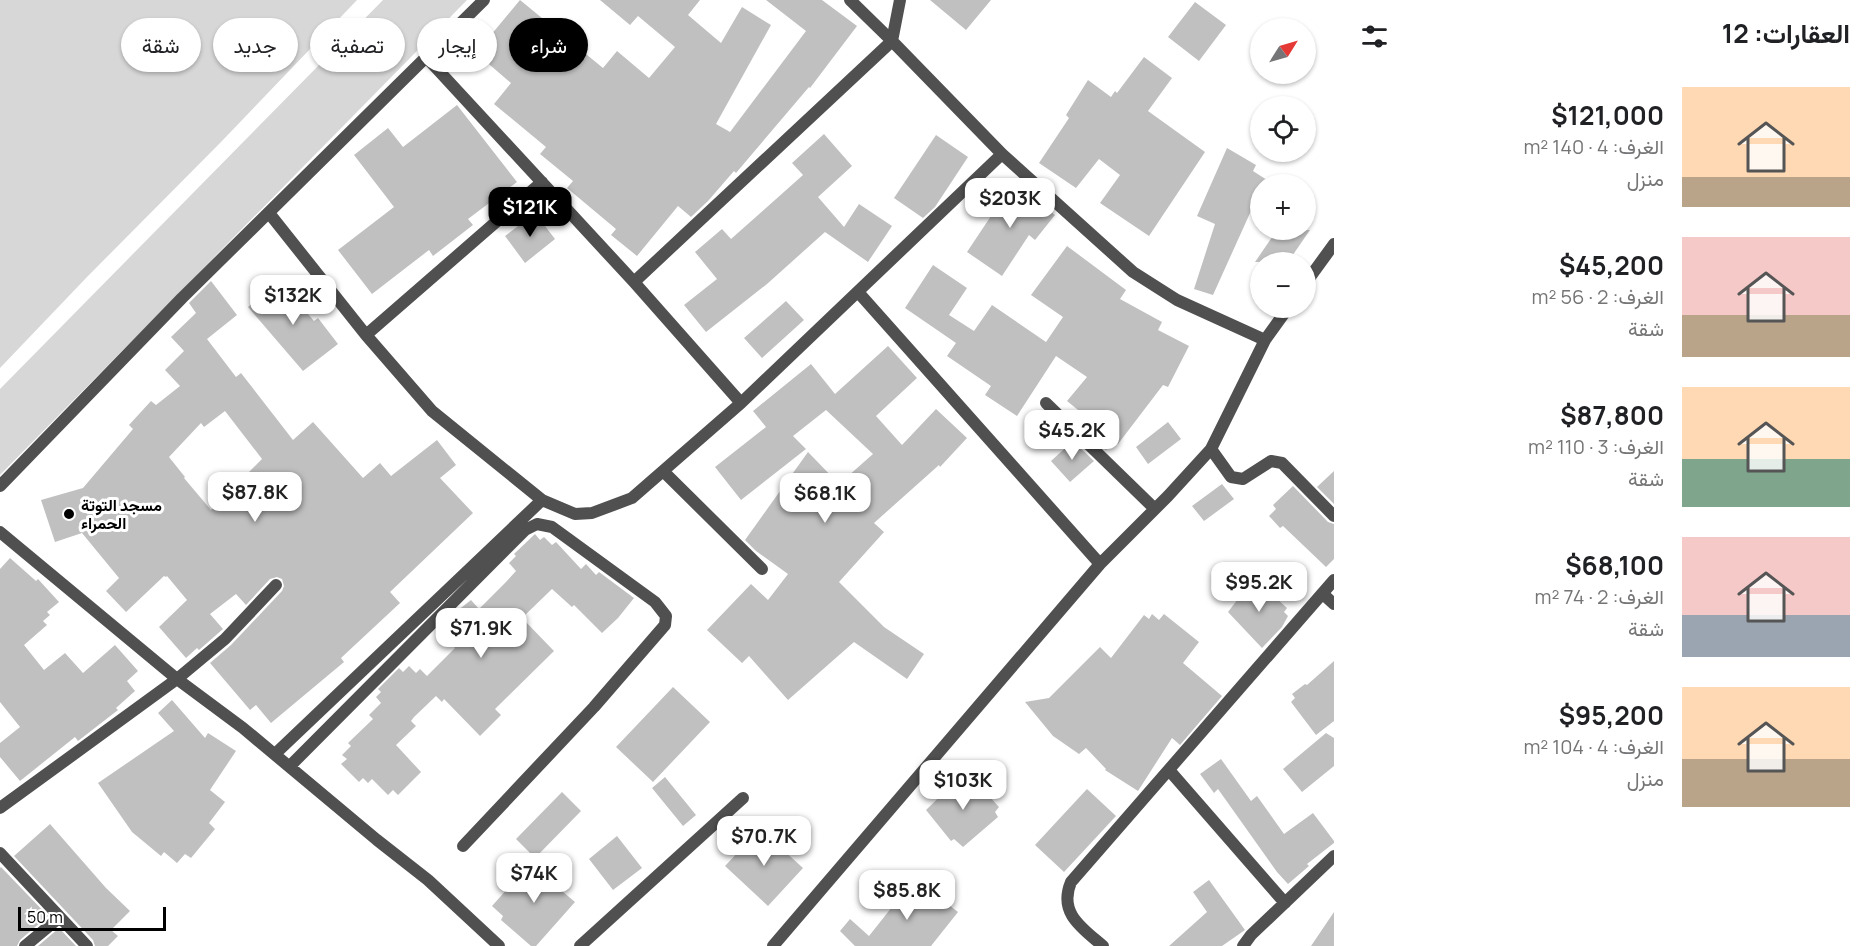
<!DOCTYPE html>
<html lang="ar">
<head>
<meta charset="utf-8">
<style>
  body { margin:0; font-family:Manrope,Vazirmatn,sans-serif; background:#f2f2f2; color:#202124; direction:rtl; height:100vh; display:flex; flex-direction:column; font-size:22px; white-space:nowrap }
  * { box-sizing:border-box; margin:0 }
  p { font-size:20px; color:#757577 }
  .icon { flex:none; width:33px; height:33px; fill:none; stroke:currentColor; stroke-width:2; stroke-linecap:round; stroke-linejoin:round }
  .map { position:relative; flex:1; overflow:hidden; direction:ltr }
  .panel { display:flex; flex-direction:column; background:#fff; width:540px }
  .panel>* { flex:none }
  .banner { position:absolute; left:18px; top:18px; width:570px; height:54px; direction:rtl; display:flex; gap:12px }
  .needle { width:39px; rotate:53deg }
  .controls { position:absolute; left:1250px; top:18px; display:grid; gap:12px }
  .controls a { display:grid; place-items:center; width:66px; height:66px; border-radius:50%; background:#fff; box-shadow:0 2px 4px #0004; font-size:30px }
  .scale { position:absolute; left:18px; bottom:15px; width:148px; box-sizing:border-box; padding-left:6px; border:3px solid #000; border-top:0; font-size:16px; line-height:21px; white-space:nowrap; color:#000; -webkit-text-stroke:4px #fff; paint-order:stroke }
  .price { position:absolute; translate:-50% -51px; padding:0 14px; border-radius:12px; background:#fff; color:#222; font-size:20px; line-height:39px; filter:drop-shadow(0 2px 3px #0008) }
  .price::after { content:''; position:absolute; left:50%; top:36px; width:18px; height:14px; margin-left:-9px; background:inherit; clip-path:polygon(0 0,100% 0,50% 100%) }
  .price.active { background:#000; color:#fff }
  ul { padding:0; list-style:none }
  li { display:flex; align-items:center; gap:18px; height:150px; padding:0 24px }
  li span { display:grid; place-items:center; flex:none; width:168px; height:120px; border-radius:0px; color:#555 }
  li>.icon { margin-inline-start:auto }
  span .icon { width:72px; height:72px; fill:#fffc; stroke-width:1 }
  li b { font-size:26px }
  h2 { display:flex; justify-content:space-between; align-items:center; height:72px; padding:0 24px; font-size:26px }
  .chip { padding:0 21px; border-radius:27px; background:#fff; box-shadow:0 2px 4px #0004; font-size:21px; line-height:54px }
  .chip.active { background:#000; color:#fff }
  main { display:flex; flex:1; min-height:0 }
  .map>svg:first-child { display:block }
  .green { fill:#d7d7d7 }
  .building { fill:#c0c0c0; fill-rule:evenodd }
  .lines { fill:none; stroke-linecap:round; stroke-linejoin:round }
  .street { stroke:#505050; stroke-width:12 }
  .poi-dot { fill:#000; stroke:#fff; stroke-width:2 }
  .labels { text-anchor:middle; stroke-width:6; stroke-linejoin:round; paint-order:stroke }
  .poi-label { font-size:16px; font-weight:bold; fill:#000; stroke:#fff; text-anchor:start }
</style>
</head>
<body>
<main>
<section class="panel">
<h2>العقارات: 12<svg class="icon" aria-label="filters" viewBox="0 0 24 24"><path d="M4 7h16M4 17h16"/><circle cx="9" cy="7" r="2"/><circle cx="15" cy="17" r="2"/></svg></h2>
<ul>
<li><span style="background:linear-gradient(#ffd9b3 75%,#b9a48a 0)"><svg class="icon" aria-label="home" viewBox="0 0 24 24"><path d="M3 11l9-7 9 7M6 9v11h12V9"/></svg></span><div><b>$121,000</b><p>الغرف: 4 · 140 m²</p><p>منزل</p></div></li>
<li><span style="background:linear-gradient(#f6c9c9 65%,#b9a48a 0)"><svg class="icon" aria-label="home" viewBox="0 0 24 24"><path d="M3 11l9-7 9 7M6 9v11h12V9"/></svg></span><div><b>$45,200</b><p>الغرف: 2 · 56 m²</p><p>شقة</p></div></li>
<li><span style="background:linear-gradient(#ffd9b3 60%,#7fa58c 0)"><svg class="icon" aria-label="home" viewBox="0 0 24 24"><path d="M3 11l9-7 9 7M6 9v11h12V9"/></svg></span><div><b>$87,800</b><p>الغرف: 3 · 110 m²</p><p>شقة</p></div></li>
<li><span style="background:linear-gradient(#f6c9c9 65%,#9aa5b1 0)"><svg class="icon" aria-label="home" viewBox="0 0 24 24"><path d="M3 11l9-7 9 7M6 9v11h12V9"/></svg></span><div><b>$68,100</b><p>الغرف: 2 · 74 m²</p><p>شقة</p></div></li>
<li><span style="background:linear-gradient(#ffd9b3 60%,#b9a48a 0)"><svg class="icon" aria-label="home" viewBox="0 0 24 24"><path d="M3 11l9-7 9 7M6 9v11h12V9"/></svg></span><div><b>$95,200</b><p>الغرف: 4 · 104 m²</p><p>منزل</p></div></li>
</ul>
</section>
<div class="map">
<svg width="1334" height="946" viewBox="0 0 1334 946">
  <rect width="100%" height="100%" fill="#fff"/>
  <!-- green -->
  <path class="green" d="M0,0H357L221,142L87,277L0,368Z
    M383,0H467L0,475V389Z"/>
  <!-- building -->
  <path class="building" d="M520,0L603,68L617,51L649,78L675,47L638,16L630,25L600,0H700L688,15L721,43L742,7L771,25L716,124L730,132L806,31L766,0H822L857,26L810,88L809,87L736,173L734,171L708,201L691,217L678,206L637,256L611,235L616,229L567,188L573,181L540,154L546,147L494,104L511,83L476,53Z
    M930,0H991L966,30Z
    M1195,2L1226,25L1199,61L1168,37Z
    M1144,57L1172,78L1148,111L1205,152L1149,236L1100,203L1120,175L1099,159L1076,188L1039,163L1069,118L1066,115L1088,80L1111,97L1115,91L1117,93Z
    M457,105L517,182L468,219L473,225L433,256L429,250L372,294L338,250L394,207L354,155L388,128L403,147Z
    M824,134L852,166L818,197L844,227L859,204L892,226L868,262L825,232L767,284L706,332L684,305L717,279L695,252L722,229L731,239L803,175L792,163Z
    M936,135L968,157L935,207L923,218L894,198Z
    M1227,148L1256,165L1253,171L1267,180L1264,184H1260V191L1213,295L1194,289L1215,224L1197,216Z
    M1015,183L1055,215L1035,240L1029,235L1002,276L967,252L997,207Z
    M535,213L555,239L525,263L505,236Z
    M1277,230H1310L1288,262H1255Z
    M1067,246L1126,290L1120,299L1162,322L1158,330L1189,346L1168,387L1163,385L1118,444L1115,442L1106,450L1086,430L1094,423L1067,401L1087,377L1056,356L1017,416L985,395L991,386L947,356L956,343L905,308L933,265L967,288L949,315L974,331L992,305L1046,342L1063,317L1031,295Z
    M279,280L314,321L318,318L338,344L303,371L248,307Z
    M211,281L237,315L207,339L236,377L241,373L293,440L313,422L363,478L380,463L391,476L437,440L456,465L440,478L473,513L390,592L400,603L341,658L344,662L271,723L256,705L250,710L210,663L231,645L282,591L284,586L282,579L277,577L270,579L246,605L236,594L210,614L223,629L199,650L197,648L186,658L159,627L187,600L167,576L166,577L164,576L126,612L106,591L119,578L82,533L55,542L41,500L83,488L133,429L129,425L151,401L156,405L180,386L165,370L184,351L171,337L196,313L189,303ZM225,411L262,459L211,510L184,478L185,477L169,457L201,423L204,427Z
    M786,301L804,320L762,358L744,338Z
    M888,346L917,378L876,416L902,445L936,409L967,438L940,467L939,465L874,523L884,532L839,582L884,627L924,654L907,679L854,642L788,700L749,656L742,663L707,630L751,584L768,600L788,574L756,551L745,540L808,452L839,484L873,454L826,410L793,436L806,449L741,500L715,467L766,427L753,411L811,364L835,394Z
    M1168,422L1181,439L1148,464L1136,447Z
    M1073,441L1094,461L1070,482L1051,461Z
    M1334,471V504L1317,487Z
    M1222,484L1234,499L1204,521L1192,506Z
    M1293,486L1328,522L1334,524V559L1326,567L1283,526L1280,528L1269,516L1276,509L1273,505Z
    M535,534L540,540L544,537L552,545L556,542L581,569L586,564L596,575L599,572L634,598L618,618L602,633L574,605L572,607L552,589L522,618L554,651L495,709L501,715L480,736L444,699L442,702L436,696L414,717L411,721L416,726L396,745L421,772L398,795L393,790L388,795L372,779L368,783L363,778L359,782L341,764L347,759L342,755L351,746L348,743L373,719L369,715L381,703L376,697L381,692L378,689L399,668L403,672L409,666L416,673L420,669L427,676L455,648L444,636L449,631L444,626L452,615L471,600L479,609L506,582L516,571L509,563L516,556L514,554Z
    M10,558L36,581L38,579L59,602L47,612L50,615L43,621L47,625L24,645L44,670L65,653L83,673L115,645L138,671L127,681L135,691L116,708L118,710L78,741L75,737L20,781L0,757V743L20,727L0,702V569Z
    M1254,578L1287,608L1284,612L1288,616L1282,627L1262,648L1228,612Z
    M1152,614L1159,620L1164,614L1199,642L1183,663L1222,696L1180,745L1172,738L1138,791L1105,770L1106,769L1086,748L1079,754L1053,736L1025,702L1049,698L1100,647L1111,658L1144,615L1149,619Z
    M1334,661V721L1316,735L1291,702L1295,698L1292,694L1305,684L1307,685Z
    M673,687L710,722L653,782L616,747Z
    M172,700L205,738L208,733L236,751L210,790L225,802L209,823L215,829L191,858L185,854L177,863L164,852L161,856L132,832L98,783L174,731L158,713Z
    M1326,733L1334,738V766L1302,792L1283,769Z
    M1221,759L1251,801L1257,796L1284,834L1313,813L1334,841V843L1307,864L1309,866L1288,884L1277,872L1218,789L1214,793L1200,774Z
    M964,773L985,795L987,794L999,807L995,812L998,817L963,847L954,839L951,841L926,810Z
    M665,777L696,815L683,826L652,788Z
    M1087,789L1116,816L1064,872L1035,845Z
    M562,792L581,811L535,858L516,839Z
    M50,824L106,888L130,911L111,930L118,936L108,946H95L93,940L14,856Z
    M760,829L803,868L768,906L725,866Z
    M617,836L642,868L613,890L589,859Z
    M534,859L566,886L562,891L575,902L536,946H531L501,920L503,916L492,906Z
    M1,867L48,916L20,940L17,946H0V868Z
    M915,878L958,912L931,946H855L840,931L850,919L869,936Z
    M1209,880L1245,930L1222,946H1169L1207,912L1193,892Z
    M1334,912V946H1311Z
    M59,928L76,946H38Z"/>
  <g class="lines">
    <!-- street -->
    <path class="street" d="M850,0L892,41L1002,154L1133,272L1177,300L1265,340
      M427,58L634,282L741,403
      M269,213L366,335L432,411L542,500L575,514L592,513L632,498L741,403L1002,154
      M634,282L892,41L900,0
      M1305,284L1334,244
      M858,292L1100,564
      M366,335L542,182
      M1046,403L1155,509
      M1211,449L1231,477L1243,479L1271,461L1282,463L1334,516
      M663,471L762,569
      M0,486L182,298L484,0
      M0,532L177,679L243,728L377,840L428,880L499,946
      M1323,594L1334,604
      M275,754L542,500
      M290,766L525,530L537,524L552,527L655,602L666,616L665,625L594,707L463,846
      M1169,770L1285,903
      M0,808L177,679L225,639L276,585
      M0,853L87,946
      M25,946L60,917
      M580,946L743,798
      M773,946L1100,564L1168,496L1211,449L1265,340L1288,308
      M1103,946C1082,928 1058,913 1071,882L1334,580
      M1243,946L1251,935L1334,856"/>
  </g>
  <!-- markers -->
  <circle class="poi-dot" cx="69" cy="514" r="6"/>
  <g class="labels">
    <!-- poi labels -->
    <g class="poi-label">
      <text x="81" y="511">مسجد التوتة<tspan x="81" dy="18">الحمراء</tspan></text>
    </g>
  </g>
</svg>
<div class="controls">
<a><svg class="needle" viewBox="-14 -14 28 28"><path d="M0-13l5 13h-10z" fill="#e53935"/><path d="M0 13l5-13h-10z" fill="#757577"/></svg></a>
<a><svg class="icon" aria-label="locate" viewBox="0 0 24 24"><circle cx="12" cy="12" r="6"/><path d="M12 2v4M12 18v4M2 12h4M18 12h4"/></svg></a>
<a>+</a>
<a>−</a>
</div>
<div class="scale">50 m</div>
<b class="price" style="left:1010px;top:229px">$203K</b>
<b class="price active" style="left:530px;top:238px">$121K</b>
<b class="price" style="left:293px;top:326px">$132K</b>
<b class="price" style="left:1072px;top:461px">$45.2K</b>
<b class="price" style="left:255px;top:523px">$87.8K</b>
<b class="price" style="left:825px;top:524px">$68.1K</b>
<b class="price" style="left:1259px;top:613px">$95.2K</b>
<b class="price" style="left:481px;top:659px">$71.9K</b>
<b class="price" style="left:963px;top:811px">$103K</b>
<b class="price" style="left:764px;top:867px">$70.7K</b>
<b class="price" style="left:534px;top:904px">$74K</b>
<b class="price" style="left:907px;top:921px">$85.8K</b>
<div class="banner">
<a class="chip active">شراء</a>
<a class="chip">إيجار</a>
<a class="chip">تصفية</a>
<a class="chip">جديد</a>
<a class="chip">شقة</a>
</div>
</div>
</main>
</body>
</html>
